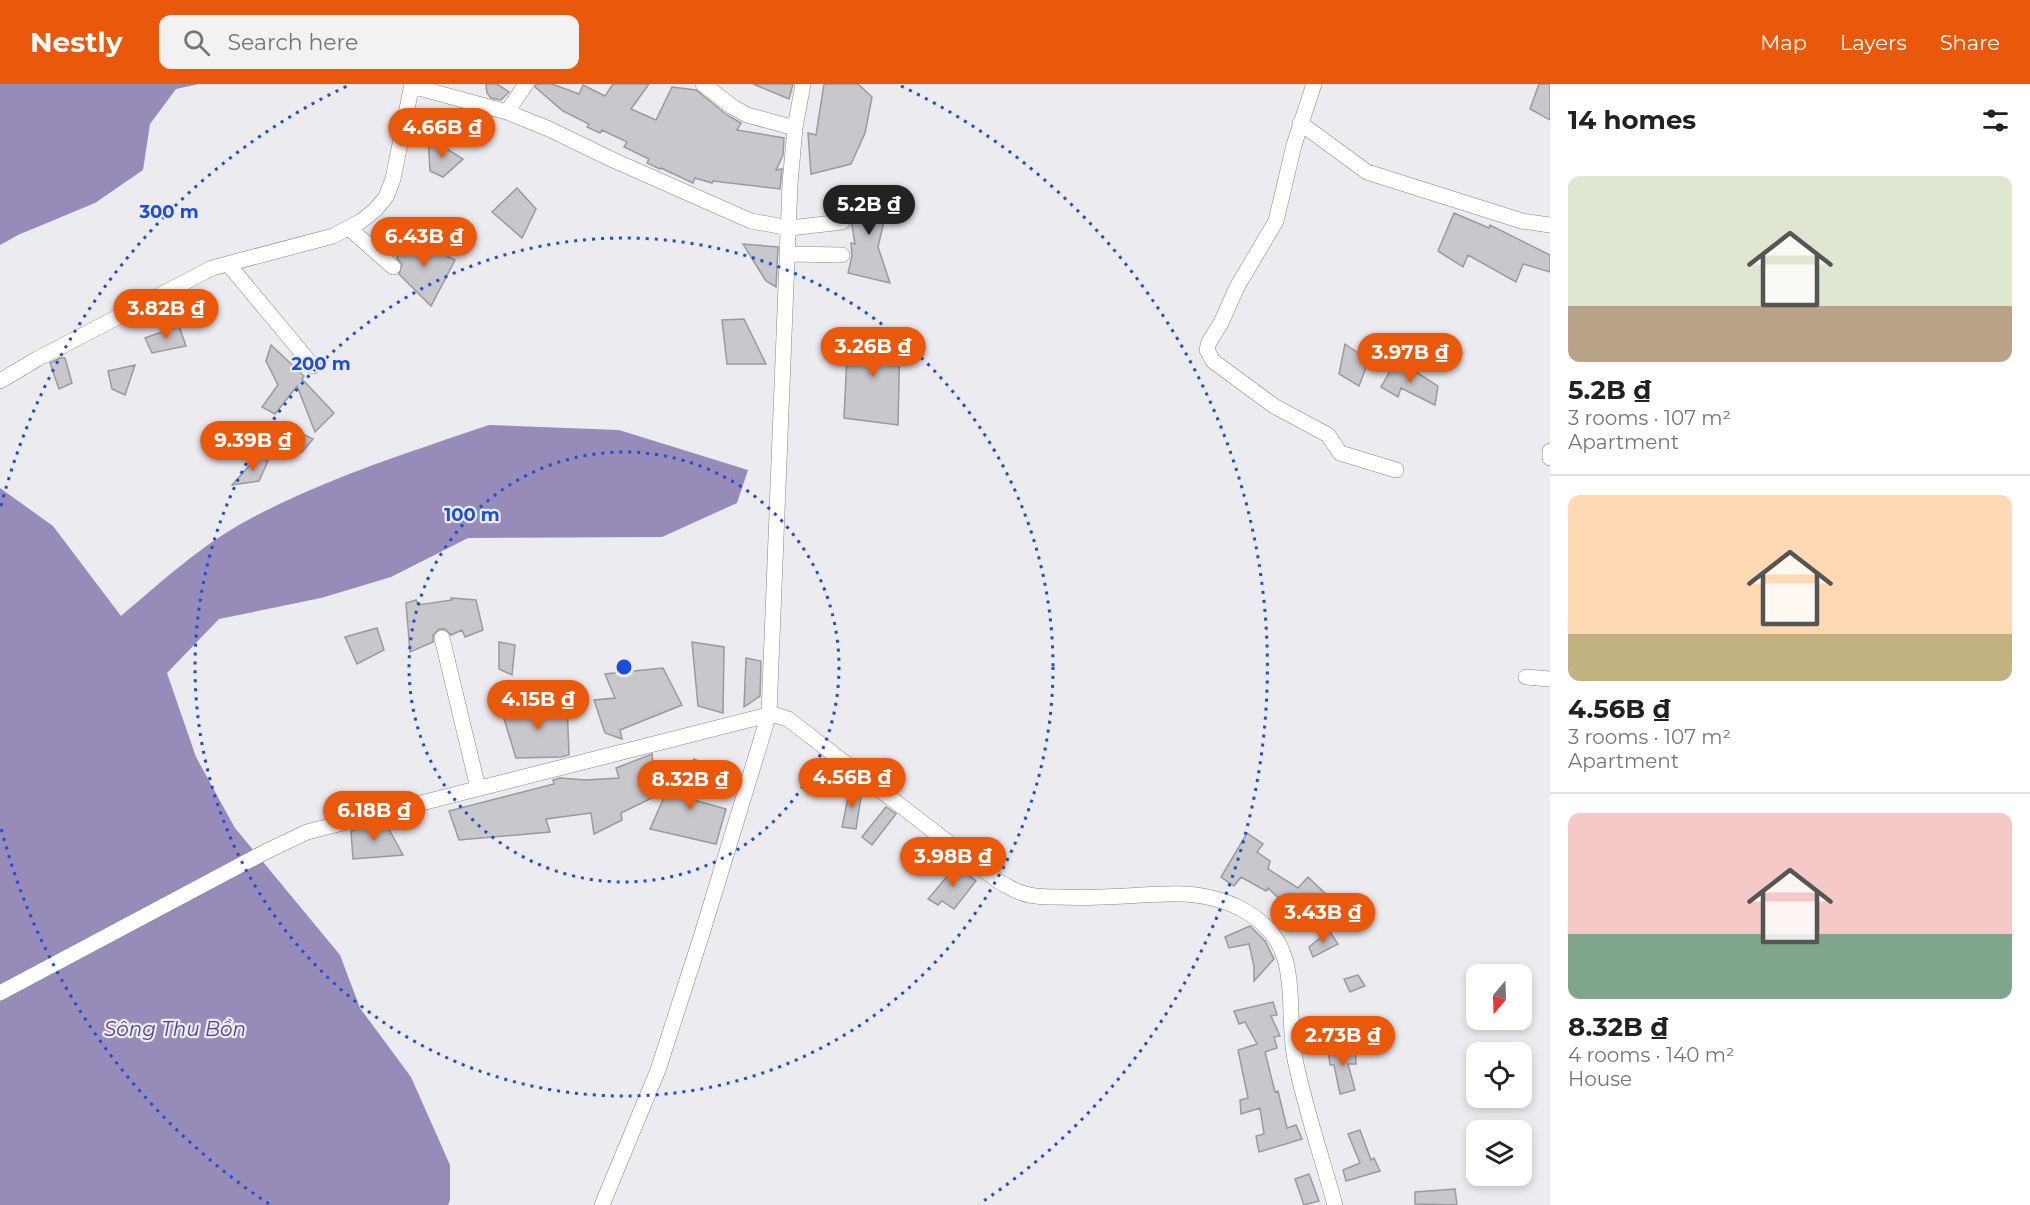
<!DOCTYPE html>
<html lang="en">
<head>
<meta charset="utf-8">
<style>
  body { margin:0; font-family:Montserrat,sans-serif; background:#f2f2f2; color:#202124; height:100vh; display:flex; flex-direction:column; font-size:22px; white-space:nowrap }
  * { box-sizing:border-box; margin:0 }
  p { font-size:20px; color:#757577 }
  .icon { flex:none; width:33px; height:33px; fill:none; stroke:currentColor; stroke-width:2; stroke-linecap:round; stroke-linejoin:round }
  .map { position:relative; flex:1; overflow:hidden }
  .drawer { display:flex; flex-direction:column; background:#fff; width:480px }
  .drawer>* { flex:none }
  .needle { width:39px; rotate:199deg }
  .tools { position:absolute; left:1466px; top:880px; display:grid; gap:12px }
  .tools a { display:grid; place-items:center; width:66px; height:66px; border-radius:12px; background:#fff; box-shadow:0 3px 9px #0003; font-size:30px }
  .price { position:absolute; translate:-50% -51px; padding:0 14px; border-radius:21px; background:#ea580c; color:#fff; font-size:20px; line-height:39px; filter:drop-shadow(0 2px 3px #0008) }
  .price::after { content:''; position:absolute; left:50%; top:36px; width:18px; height:14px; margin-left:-9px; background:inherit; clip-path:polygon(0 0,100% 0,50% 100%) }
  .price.on { background:#222; color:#fff }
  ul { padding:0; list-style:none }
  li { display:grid; align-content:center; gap:12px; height:318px; padding:0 18px }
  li+li { border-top:2px solid #e0e0e0 }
  li span { display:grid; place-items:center; height:186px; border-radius:12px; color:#555 }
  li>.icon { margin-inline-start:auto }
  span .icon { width:108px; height:108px; fill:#fffc; stroke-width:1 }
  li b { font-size:26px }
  h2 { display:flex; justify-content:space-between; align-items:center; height:72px; padding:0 18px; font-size:26px }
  header { display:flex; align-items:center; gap:36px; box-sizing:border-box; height:84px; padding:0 30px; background:#ea580c; color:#fff }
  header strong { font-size:28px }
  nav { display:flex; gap:33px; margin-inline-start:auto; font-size:21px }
  .search { width:420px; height:54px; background:#f2f2f2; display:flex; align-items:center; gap:15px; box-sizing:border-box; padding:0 21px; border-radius:12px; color:#757577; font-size:22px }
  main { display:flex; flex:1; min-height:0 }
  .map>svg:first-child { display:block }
  .water { fill:#978bb9 }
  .building { fill:#c8c7cc; stroke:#9a999d; stroke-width:1.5 }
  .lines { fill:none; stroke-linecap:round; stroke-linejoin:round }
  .minor-casing { stroke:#87868b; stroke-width:16 }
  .minor { stroke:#fff; stroke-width:15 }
  .ring { fill:none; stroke:#1d4ed8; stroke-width:3; stroke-dasharray:3 6 }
  .labels { text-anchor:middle; stroke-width:4.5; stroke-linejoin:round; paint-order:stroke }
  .water-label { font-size:20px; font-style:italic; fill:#564480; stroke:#ecebf0 }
  .centre { fill:#1d4ed8; stroke:#ecebf0; stroke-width:3 }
  .ring-label { font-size:18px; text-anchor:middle; font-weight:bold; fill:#1d4ed8; stroke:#ecebf0; stroke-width:4.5; stroke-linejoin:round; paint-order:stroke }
</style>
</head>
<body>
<header>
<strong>Nestly</strong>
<div class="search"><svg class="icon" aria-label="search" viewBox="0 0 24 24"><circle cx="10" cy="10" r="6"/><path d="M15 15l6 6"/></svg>Search here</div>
<nav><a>Map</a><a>Layers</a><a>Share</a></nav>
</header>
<main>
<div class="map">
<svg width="1550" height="1121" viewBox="0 0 1550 1121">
  <rect width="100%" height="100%" fill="#ecebf0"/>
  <!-- water -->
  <path class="water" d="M0,0H199L176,5L150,40L143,86L95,119L18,151L0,161Z
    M489,341L619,346L748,386L737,419L662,453L468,454L391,493L321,514L219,535L167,589L196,673L235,744L340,871L360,924L411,993L450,1081V1116L448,1121H0V404L53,442L121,532C161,498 201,461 248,436C324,395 407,369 489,341Z"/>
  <!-- building -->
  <path class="building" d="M486,0H497L509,8L501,16L491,14L487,9Z
    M536,0H552L579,10L583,1L605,12L613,0H649L631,25L656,36L672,3L696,6L727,31L741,39L737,46L784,54L783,71L776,86L782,85L780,105L713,97L712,99L695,94L693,99L661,84L660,85L647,79L649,75L624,63L627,58L602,46L600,49L587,43L589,40L563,27L535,3Z
    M753,0H793L789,15Z
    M824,0H858L872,13L865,49L851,80L811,90L808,49L816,51Z
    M1539,0H1550V36L1530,25Z
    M428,53L463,75L443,93L430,87Z
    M892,102L878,163L890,199L848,189L852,172L851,159L855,160L849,123Z
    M517,104L536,125L522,154L492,128Z
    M1454,129L1489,144L1490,141L1550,171V188L1523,180L1516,198L1468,171L1463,183L1438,167Z
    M407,152L455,176L431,222L399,190L402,180L397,174Z
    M743,160L778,163L776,203L766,197Z
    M744,235L766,280H727L722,236Z
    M179,242L186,262L152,269L145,254Z
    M900,249L898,341L844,334L848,250Z
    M1345,260L1369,276L1359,302L1339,290Z
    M271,261L304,292L302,295L334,329L315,348L297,302L275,330L262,323L278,301L266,277Z
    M60,274H65L72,299L59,305L50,279Z
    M1394,280L1409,288L1410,284L1438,302L1435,321L1401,304L1398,313L1381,303Z
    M135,281L125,311L112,305L108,287Z
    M291,344L313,355L302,368L291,371Z
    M257,373L268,377L259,397L232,401Z
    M451,514L476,516L483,546L465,553L462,546L451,551L445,545H439L433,551V558L410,568L406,519L416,516L418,521L452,516Z
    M377,544L384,566L357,580L345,553Z
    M499,558L515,561L512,591L499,585Z
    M692,558L724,563L723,629L698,622Z
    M746,574L761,577L760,612L744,623Z
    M663,584L682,621L620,646L622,655L605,649L594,616L615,614L605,590Z
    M567,619L569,671L561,673L516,674L501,625Z
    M652,670L656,712L621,729L622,736L594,750L591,729L546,735L550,748L459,756L449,727L554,700L553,696L560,694L586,696L619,694L616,684Z
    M694,675L707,681L690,715L726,725L716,760L650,745L666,709L676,711Z
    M850,704L862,706L856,745L842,743Z
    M886,723L896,730L872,761L862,753Z
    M385,738L403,771L353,775L351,747Z
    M1247,749L1263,760L1257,768L1270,777L1268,785L1298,804L1308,793L1331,815L1303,843L1288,823L1268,804L1266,807L1241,793L1234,802L1221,793Z
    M956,782L976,797L954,825L942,817L938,821L928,815Z
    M1250,842L1265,857L1274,875L1254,897V882L1249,860L1229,864L1225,853Z
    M1329,847L1338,860L1313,873L1309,863Z
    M1358,891L1365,902L1350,908L1344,895Z
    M1273,918L1277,931L1271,932L1280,952L1274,953L1277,964L1265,968L1275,1008L1278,1007L1287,1044L1296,1041L1302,1055L1259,1068L1256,1052L1264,1050L1260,1024L1241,1030L1240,1016L1248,1014L1238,966L1257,960L1245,938L1239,940L1234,927Z
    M1355,963L1356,980H1348L1355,1006L1340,1010L1334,981H1330L1328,965Z
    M1360,1046L1371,1076L1374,1074L1380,1087L1346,1097L1343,1086L1360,1079L1348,1050Z
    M1309,1090L1319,1117L1304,1121L1295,1095Z
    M1455,1105L1457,1121L1415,1120V1108Z"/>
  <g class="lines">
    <defs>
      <path id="minor" d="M703,0L733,23L747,31L795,44
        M1314,0L1294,61L1276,137L1237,203L1221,239L1209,258L1207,266L1213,277L1274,322L1328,351L1340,369L1396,386
        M412,2L507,28L549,45L613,76L751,137L790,144L842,138
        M507,28L526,0
        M1300,39L1367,88L1522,137L1550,141
        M349,144L393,183
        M789,170L842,171
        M228,180L313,282
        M0,297L37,275L212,184L333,152L360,138L375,126L386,113L393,95L412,0
        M1550,367V374
        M442,554L478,704
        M1526,593L1550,595
        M0,909L267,767L307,748L772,630L788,635L1001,799C1008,802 1015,807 1022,809C1033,813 1046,813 1058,813C1095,815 1130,811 1167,810C1220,808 1280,830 1288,889C1293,919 1289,951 1296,980C1306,1027 1322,1074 1335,1121
        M602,1121L658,986L701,853L769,630L790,100L795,44L803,0"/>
    </defs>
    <!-- minor casing -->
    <use href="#minor" class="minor-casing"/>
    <!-- minor -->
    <use href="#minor" class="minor"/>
  </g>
  <!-- distance rings -->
  <g class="ring">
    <circle cx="624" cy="583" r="215"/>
    <circle cx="624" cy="583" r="429"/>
    <path d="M269 1120A644 644 0 0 1 1 744M1 422A644 644 0 0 1 347 2M901 2A644 644 0 0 1 979 1120"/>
  </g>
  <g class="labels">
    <!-- water labels -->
    <g class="water-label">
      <text x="175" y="952">Sông Thu Bồn</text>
    </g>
  </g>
  <circle cx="624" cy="583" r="9" class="centre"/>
  <g class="ring-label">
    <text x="169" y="134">300 m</text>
    <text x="321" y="286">200 m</text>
    <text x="472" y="437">100 m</text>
  </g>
</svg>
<div class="tools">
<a><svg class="needle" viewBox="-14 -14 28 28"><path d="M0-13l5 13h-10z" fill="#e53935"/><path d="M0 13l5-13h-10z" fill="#757577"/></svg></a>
<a><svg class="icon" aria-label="locate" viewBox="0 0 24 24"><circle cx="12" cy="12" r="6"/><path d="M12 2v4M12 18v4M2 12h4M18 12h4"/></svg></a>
<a><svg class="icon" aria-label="layers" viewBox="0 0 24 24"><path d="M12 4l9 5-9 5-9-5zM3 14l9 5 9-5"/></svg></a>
</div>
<b class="price" style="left:442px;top:75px">4.66B ₫</b>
<b class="price on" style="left:869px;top:152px">5.2B ₫</b>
<b class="price" style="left:424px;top:184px">6.43B ₫</b>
<b class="price" style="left:166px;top:256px">3.82B ₫</b>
<b class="price" style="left:873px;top:294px">3.26B ₫</b>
<b class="price" style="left:1410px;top:300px">3.97B ₫</b>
<b class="price" style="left:253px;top:388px">9.39B ₫</b>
<b class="price" style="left:538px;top:647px">4.15B ₫</b>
<b class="price" style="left:852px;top:725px">4.56B ₫</b>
<b class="price" style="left:690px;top:727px">8.32B ₫</b>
<b class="price" style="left:374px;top:758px">6.18B ₫</b>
<b class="price" style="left:953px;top:804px">3.98B ₫</b>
<b class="price" style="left:1323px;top:860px">3.43B ₫</b>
<b class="price" style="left:1343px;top:983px">2.73B ₫</b>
</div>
<section class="drawer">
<h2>14 homes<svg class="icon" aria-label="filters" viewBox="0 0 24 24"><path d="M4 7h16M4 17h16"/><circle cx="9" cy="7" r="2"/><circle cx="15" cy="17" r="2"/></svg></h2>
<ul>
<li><span style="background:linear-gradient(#dfe7d0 70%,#b9a48a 0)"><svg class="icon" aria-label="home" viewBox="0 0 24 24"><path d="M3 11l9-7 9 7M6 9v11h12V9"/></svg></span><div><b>5.2B ₫</b><p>3 rooms · 107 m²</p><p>Apartment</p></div></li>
<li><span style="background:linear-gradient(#ffd9b3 75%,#c2b280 0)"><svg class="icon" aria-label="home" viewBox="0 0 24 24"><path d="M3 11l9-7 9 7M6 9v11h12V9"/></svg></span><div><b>4.56B ₫</b><p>3 rooms · 107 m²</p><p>Apartment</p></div></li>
<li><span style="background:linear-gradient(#f6c9c9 65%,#7fa58c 0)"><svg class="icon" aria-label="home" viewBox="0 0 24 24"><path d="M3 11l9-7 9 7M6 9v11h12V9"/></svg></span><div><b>8.32B ₫</b><p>4 rooms · 140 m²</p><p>House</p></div></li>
</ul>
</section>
</main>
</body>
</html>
